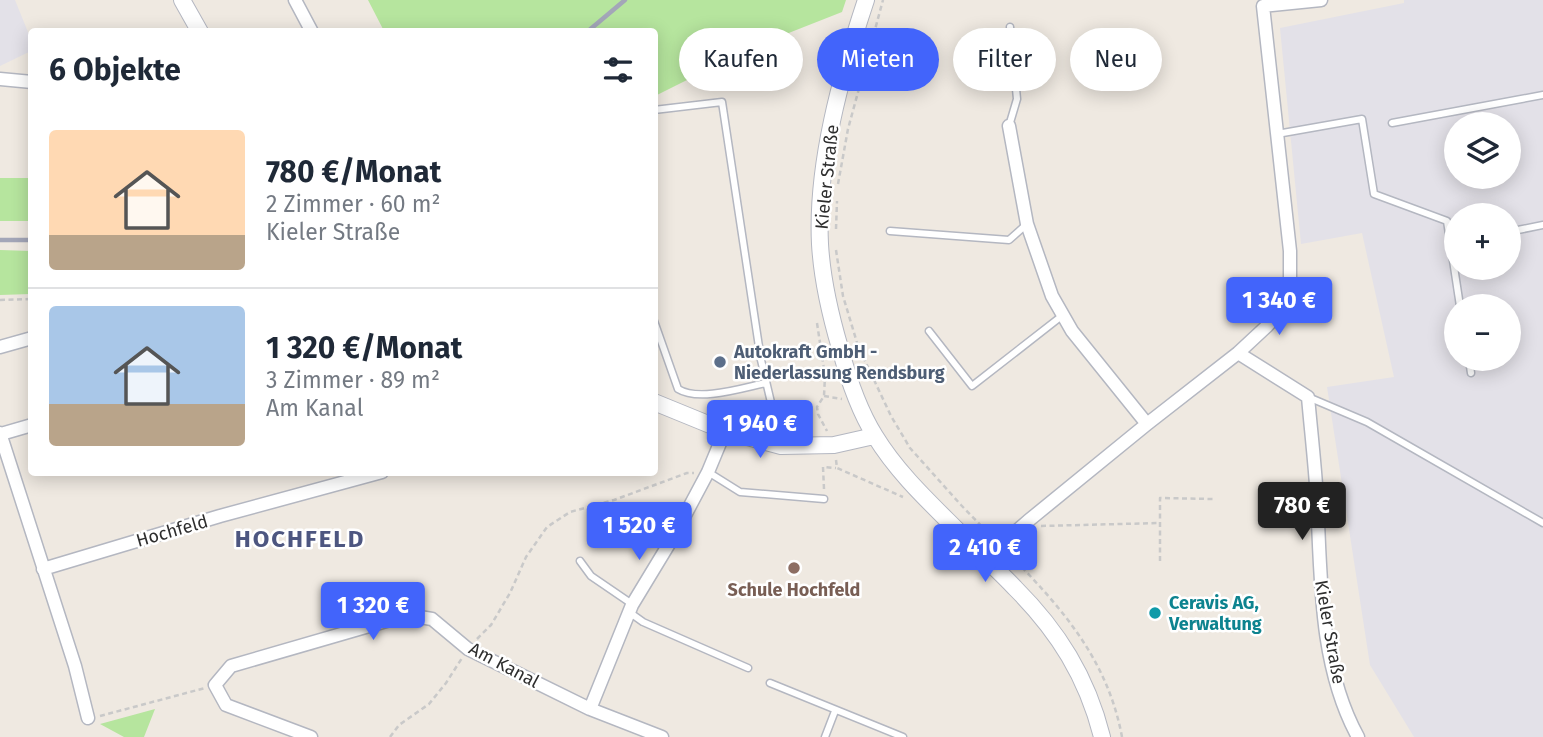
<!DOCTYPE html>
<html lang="de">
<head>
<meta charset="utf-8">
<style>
  body { margin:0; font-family:"Fira Sans",sans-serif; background:#f6f6f7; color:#1f2937; height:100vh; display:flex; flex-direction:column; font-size:26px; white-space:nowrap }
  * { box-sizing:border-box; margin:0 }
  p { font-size:23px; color:#747a83 }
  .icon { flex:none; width:38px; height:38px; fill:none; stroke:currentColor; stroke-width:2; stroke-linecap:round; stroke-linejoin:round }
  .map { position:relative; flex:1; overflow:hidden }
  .drawer { position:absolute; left:28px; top:28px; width:630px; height:448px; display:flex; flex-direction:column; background:#fff; border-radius:7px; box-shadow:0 4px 18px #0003 }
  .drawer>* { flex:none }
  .hud { position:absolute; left:679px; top:28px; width:665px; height:63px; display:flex; gap:14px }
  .controls { position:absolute; left:1444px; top:112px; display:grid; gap:14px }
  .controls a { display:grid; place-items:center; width:77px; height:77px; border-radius:50%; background:#fff; box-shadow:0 4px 18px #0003; font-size:35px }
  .price { position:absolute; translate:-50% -60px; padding:0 16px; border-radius:7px; background:#4264fb; color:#fff; font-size:23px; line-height:46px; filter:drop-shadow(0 2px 4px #0008) }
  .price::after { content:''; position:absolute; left:50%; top:42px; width:21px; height:16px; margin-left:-10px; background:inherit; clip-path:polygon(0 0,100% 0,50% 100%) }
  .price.on { background:#222; color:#fff }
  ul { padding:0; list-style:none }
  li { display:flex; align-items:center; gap:21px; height:175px; padding:0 21px }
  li+li { border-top:2px solid #e0e1e3 }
  li span { display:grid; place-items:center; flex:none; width:196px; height:140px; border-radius:7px; color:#555 }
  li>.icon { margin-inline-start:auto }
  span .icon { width:84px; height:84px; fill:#fffc; stroke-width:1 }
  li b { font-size:30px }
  h2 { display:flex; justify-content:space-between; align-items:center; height:84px; padding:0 21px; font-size:30px }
  .tag { padding:0 24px; border-radius:32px; background:#fff; box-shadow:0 4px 18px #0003; font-size:24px; line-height:63px }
  .tag.on { background:#4264fb; color:#fff }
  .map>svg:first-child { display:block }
  .industrial { fill:#e3e1e8; fill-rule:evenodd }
  .green { fill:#b6e59e }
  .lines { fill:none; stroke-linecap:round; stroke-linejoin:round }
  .lane-casing { stroke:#b4b7c1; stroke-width:9 }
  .street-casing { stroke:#b4b7c1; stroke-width:15 }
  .secondary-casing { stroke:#b4b7c1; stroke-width:18 }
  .path { stroke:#c9c9c9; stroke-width:2.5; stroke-dasharray:5 3.5; stroke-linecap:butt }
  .lane { stroke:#fff; stroke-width:6 }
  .street { stroke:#fff; stroke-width:12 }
  .secondary { stroke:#fff; stroke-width:16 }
  .rail { stroke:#a3a6b8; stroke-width:4.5 }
  .service-dot { fill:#5c6f8a; stroke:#fff; stroke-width:2.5 }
  .education-dot { fill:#8d6e63; stroke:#fff; stroke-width:2.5 }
  .culture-dot { fill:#0f9aa8; stroke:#fff; stroke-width:2.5 }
  .labels { text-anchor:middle; stroke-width:5; stroke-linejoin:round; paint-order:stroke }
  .street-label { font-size:18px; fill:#2e2e2e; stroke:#fff }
  .service-label { font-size:18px; font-weight:bold; fill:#4e5e75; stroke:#fff; text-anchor:start }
  .education-label { font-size:18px; font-weight:bold; fill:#785e54; stroke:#fff }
  .culture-label { font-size:18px; font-weight:bold; fill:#0d838f; stroke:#fff; text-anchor:start }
  .district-label { font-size:24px; font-weight:bold; letter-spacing:2px; fill:#4d5680; stroke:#fff }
</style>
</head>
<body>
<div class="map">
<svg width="1543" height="737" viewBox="0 0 1543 737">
  <rect width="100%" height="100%" fill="#efe9e1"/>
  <!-- industrial -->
  <path class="industrial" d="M0,0H15L32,42L31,51L0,66Z
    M1404,0H1543V737H1414L1370,665L1327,387L1394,377L1362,233L1301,244L1280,28L1404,3ZM1456,124H1508V177H1456ZM1456,215H1508V268H1456ZM1456,306H1508V359H1456Z"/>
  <!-- green -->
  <path class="green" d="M368,0H846L842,12L753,47L655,96L654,32L384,31Z
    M0,178H31V221H0Z
    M0,250L31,251V294L0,295Z
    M155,709L144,737H124L100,724Z"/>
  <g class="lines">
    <defs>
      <path id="lane" d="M654,110L722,102L761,360L781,445
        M1392,123L1543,95
        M1009,126L1017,99L1010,27
        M1277,134L1362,119L1374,194L1447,221L1460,306
        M890,231L1009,240L1027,224
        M1508,232L1543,225
        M654,321L678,389C699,402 742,388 766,383
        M929,331L972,386L1063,315
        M1469,359L1471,373
        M1308,397L1367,422L1543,523
        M708,472L740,492L824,499
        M580,561L591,576L632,604
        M629,612L643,622L748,668
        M770,683L903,737
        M825,737L835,711"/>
      <path id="street" d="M295,0L312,32
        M0,79L32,82
        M1009,126L1027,224L1052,296L1072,331L1147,424
        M0,347L32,338
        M1238,353L1308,397C1311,431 1315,465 1317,499C1321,578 1319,666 1358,737
        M0,433L75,666L88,718
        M1,434L32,425
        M985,559L1028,521L1147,424L1238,353L1267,326L1283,308L1290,284V251L1263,6L1321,0
        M43,569L220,516L382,472
        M590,709L632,605L675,534L708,472L725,431
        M311,737L226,705L215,685L231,666L407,615L432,619L468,649L590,709L662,737"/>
      <path id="secondary" d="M182,0L200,32
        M866,0C841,75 816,165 820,244C822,279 830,314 840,348C848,378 858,409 875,436C900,477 937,509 970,543C984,558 1000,572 1015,588C1058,631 1087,677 1102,737
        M654,402L725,431L781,446L834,445L874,436"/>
    </defs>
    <!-- lane casing -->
    <use href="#lane" class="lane-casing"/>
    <!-- street casing -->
    <use href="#street" class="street-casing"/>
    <!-- secondary casing -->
    <use href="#secondary" class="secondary-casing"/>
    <!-- path -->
    <path class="path" d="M838,184L848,129L883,0
      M836,229L837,201
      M836,250L843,296L858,346L891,416L910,448L961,505L991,536
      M0,300L32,299
      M817,323L825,376L824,396L817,407L818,414L827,431
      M824,396L842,399
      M836,460L837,468L903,497
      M824,489L823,467L836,468
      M1041,526L1160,523
      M1010,555C1063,609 1108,661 1122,737
      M1160,561V498L1213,499
      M477,639L491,625L510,593L526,557L547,527L570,512L614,500L687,473H694
      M100,716L205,688
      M390,737L399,725L429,704L446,683L462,658"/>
    <!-- lane -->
    <use href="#lane" class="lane"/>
    <!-- street -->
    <use href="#street" class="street"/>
    <!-- secondary -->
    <use href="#secondary" class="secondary"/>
    <!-- rail -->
    <path class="rail" d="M587,32L625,0
      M0,240H32"/>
  </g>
  <!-- markers -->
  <circle class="service-dot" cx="720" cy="362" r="7"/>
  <circle class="education-dot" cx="794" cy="568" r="7"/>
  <circle class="culture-dot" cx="1155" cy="613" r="7"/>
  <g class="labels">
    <!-- street labels -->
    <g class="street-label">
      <text transform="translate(827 177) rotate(-84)" y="6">Kieler Straße</text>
      <text transform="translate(172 531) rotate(-16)" y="6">Hochfeld</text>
      <text transform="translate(1330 632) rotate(80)" y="6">Kieler Straße</text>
      <text transform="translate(504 665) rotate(28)" y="6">Am Kanal</text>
    </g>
    <!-- service labels -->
    <g class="service-label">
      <text x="734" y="358">Autokraft GmbH -<tspan x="734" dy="21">Niederlassung Rendsburg</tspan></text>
    </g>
    <!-- education labels -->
    <g class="education-label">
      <text x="794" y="596">Schule Hochfeld</text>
    </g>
    <!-- culture labels -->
    <g class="culture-label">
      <text x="1169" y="609">Ceravis AG,<tspan x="1169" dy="21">Verwaltung</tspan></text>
    </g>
    <!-- district labels -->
    <g class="district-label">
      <text x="300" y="547">HOCHFELD</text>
    </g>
  </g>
</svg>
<div class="controls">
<a><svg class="icon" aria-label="layers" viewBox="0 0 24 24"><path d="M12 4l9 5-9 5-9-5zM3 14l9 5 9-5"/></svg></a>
<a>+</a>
<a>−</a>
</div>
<b class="price" style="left:1279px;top:337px">1 340 €</b>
<b class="price" style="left:760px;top:460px">1 940 €</b>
<b class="price on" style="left:1302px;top:542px">780 €</b>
<b class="price" style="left:639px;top:562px">1 520 €</b>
<b class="price" style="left:985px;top:584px">2 410 €</b>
<b class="price" style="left:373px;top:642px">1 320 €</b>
<div class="hud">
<a class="tag">Kaufen</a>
<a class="tag on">Mieten</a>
<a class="tag">Filter</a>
<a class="tag">Neu</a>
</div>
<section class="drawer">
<h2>6 Objekte<svg class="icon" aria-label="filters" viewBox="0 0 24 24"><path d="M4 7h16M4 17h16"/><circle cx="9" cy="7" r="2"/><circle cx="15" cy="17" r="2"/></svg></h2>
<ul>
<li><span style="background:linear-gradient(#ffd9b3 75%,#b9a48a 0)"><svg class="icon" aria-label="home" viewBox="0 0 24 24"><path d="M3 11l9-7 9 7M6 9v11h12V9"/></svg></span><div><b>780 €/Monat</b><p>2 Zimmer · 60 m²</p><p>Kieler Straße</p></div></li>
<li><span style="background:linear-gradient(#a9c7e8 70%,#b9a48a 0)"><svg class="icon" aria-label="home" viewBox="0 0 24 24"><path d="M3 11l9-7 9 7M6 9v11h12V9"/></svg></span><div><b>1 320 €/Monat</b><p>3 Zimmer · 89 m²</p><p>Am Kanal</p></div></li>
</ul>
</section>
</div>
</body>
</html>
